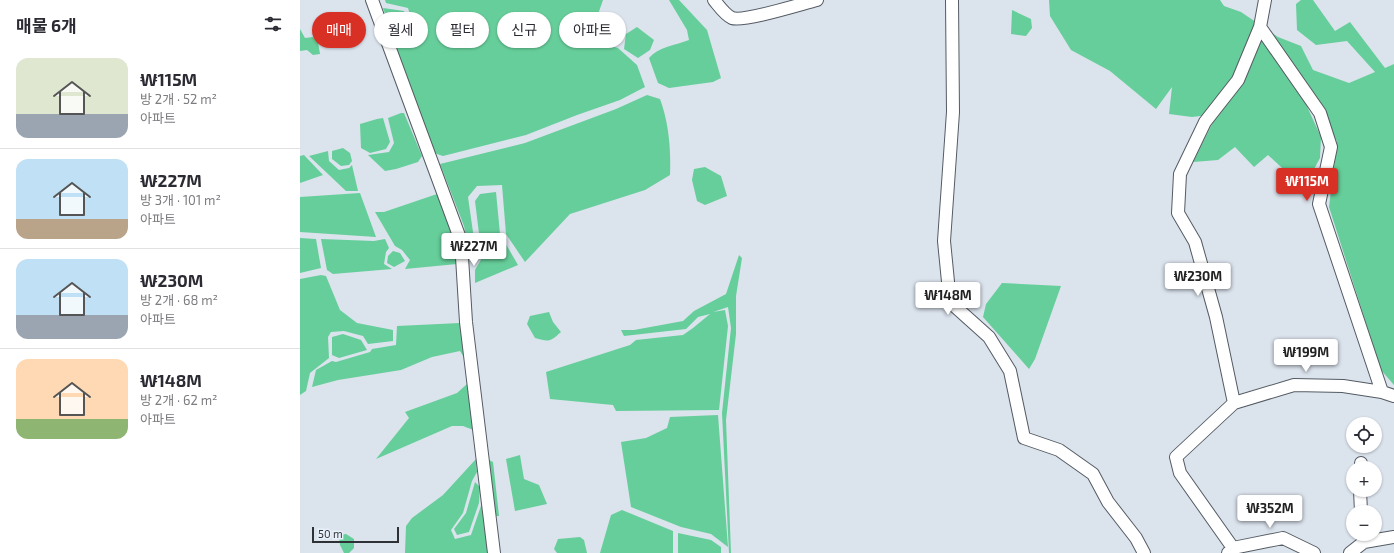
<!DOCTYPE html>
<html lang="ko">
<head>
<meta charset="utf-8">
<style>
  body { margin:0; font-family:"Exo 2","Noto Sans KR",sans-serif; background:#f7f7f7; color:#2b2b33; height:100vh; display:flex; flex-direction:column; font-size:15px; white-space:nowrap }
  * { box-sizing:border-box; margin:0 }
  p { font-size:13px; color:#7c7c81 }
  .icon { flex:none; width:22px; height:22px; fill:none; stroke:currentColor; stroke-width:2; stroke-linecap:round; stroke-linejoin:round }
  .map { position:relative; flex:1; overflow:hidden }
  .panel { display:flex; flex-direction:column; background:#fff; width:300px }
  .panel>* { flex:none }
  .banner { position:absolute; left:12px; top:12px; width:380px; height:36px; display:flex; gap:8px }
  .buttons { position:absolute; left:1046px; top:417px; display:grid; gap:8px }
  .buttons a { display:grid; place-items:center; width:36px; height:36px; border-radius:50%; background:#fff; box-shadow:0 1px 3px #0004; font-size:20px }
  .scale { position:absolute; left:12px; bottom:10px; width:87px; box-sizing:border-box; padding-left:4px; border:2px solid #2e3135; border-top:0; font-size:11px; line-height:14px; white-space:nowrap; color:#2e3135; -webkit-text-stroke:3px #e8f0fa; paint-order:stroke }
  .price { position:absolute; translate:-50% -34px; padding:0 9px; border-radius:4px; background:#fff; color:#222; font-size:13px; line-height:26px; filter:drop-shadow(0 1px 2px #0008) }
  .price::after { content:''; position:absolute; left:50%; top:24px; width:12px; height:9px; margin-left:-6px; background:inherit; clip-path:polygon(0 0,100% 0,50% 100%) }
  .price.selected { background:#d93025; color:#fff }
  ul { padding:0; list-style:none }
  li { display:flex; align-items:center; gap:12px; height:100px; padding:0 16px }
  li+li { border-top:1px solid #e1e1e2 }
  li span { display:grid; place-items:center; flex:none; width:112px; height:80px; border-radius:12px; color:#555 }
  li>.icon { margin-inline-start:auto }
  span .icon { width:48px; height:48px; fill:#fffc; stroke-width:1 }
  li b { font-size:17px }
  h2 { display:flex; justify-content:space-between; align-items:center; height:48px; padding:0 16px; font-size:17px }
  .tag { padding:0 14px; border-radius:18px; background:#fff; box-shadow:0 1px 3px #0004; font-size:14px; line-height:36px }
  .tag.selected { background:#d93025; color:#fff }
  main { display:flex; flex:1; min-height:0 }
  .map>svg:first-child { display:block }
  .green { fill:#66ce9a }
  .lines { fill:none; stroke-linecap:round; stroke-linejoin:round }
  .minor-casing { stroke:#545b63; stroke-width:14 }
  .minor { stroke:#fff; stroke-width:12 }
</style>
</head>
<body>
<main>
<section class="panel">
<h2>매물 6개<svg class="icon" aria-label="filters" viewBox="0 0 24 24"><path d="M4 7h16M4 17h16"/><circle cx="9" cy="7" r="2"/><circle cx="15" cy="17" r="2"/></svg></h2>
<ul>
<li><span style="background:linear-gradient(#dfe7d0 70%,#9aa5b1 0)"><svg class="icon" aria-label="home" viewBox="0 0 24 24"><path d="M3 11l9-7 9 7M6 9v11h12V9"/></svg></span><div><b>₩115M</b><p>방 2개 · 52 m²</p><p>아파트</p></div></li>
<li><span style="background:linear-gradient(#bfe0f5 75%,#b9a48a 0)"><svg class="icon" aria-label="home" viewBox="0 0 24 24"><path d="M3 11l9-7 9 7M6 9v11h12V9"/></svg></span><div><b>₩227M</b><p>방 3개 · 101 m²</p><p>아파트</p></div></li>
<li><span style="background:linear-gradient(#bfe0f5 70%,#9aa5b1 0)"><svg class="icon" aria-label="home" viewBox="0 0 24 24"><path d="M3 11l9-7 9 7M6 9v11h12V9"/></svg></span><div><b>₩230M</b><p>방 2개 · 68 m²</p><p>아파트</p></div></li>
<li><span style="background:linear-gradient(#ffd9b3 75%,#8fb573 0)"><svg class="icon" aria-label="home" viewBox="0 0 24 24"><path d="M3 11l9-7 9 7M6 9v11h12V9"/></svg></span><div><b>₩148M</b><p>방 2개 · 62 m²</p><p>아파트</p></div></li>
</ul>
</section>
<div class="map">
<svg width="1094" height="553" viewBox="0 0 1094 553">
  <rect width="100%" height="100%" fill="#dbe3ed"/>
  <!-- green -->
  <path class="green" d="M85,0H303L295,23L292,41L318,48L337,65L345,87L320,100L277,115L226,135L143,156L134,153L94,46L113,37L115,31L108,8L86,3Z
    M369,0H379L407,30L421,78L413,82L369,88L358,83L349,58C358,47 376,45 389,40L387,30Z
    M749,0H920L924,6L941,12L978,37L1001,46L1013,70L1049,83L1075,72L1047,41L1016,45L997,30L996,4L1001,0H1013L1035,31L1050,22L1085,68L1094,64V385L1081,370L1029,207L1037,142L1021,106L1006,88L1005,102L1021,137L1020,158L1013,171L994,179L968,155L954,167L935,147L918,160L893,162L917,114L892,117L869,114L872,87L856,109L810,71L771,50L750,16Z
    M83,8L104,11L113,31L107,34L94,38Z
    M712,10L731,19L732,28L726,36L711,34Z
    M0,23V29L5,38L13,37L18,42L20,54L13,55L7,50L0,51Z
    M337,27L354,40L350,50L338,58L324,49L326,34Z
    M347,95L360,99C369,123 371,150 370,175L345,190L270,214L225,262L206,234L202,185L177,186L168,197L176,253L171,263L164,226L140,164L225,143L316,109Z
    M101,113H104L122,156L118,162L96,169L85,171L68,155L89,152L94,143L88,118Z
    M83,118L90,142L86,149L70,153L61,148L60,124L77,119Z
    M43,148L50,153L52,161L49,165L41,166L32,159V151Z
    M28,151L29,161L39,170L49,168L52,165L58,191H46L9,156Z
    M4,155L23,175L0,183V156Z
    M405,167L421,176L427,196L405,205L397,201L392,180L394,169Z
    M196,192L200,234L218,265L175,283V270L182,258L175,201L180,194Z
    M60,193L76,237L0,232V197Z
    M137,194L156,243L157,264L105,269L110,260L102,250L95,246L75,212H84Z
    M0,238L16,239L21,268L0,273Z
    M21,239L74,241L85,239L89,248L86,252L84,264L92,269L33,274L27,270Z
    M93,251L100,253L105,261L94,267L87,263L88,256Z
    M439,255L442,258L436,296V334L426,420L431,553H429L422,413L431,328L428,307L413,312L425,310L428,326L419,410L316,411L313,405L250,399L246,372L330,345L336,340L383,335L393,328L410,314L398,317L386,329L324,336L321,330H334L383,321L394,311L426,294Z
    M21,275L26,276L40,310L57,323L93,330V341L68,344L63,336L44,331L31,332L28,337L29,358L10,373L6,391L0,395V279Z
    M702,283L761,286L735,359L729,369L683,317L686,304Z
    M249,312L253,322L261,332C250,342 249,342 235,338L227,324L230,316Z
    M160,323L162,329L165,359L160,351L132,357L101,370L38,380L12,387L16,370L32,361L36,362L70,352L72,349L96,345L97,326Z
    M43,334L61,340L67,350L39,358L32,355V337Z
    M166,367L176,431L163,426H152L76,459L109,418L105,412L157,393L167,384Z
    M418,415L428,547L411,534L381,527L331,507L321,442L346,438L367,428L370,417Z
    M220,455L224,479L239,485L247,504L215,511L206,459Z
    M176,459L177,472L172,481L163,513L151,530L155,539L171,535L182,503L183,483L189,553H105L106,526L112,518L143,495Z
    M189,460L193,462L199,516H195Z
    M175,482L180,487L179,503L169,532L157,535L154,529L166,513Z
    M322,510L373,531V553H300L311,515Z
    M378,533L411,540L421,547V553H378Z
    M46,534L54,539V548L49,553H44L40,545L39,535Z
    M280,537L284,540L287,553H257L254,549L258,539Z"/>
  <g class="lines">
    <defs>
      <path id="minor" d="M72,0L161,241L166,322L194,553
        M414,0C419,6 425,15 432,18C444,22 501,4 517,0
        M652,0L653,112L644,241L650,302L689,337L710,371L724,438L759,450L793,474L808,502L836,538L844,553
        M965,0L960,27L1020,113L1031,147L1019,204L1082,392L1094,396
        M934,403L994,385L1043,386L1082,392
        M1061,468V463
        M1060,490L1061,512
        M933,548L880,473L876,457L934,403L916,317L895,242L878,213L880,174L905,122L938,80L960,27
        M928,553L933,548L983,538L1014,553
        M1050,553L1064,542L1094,537"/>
    </defs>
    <!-- minor casing -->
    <use href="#minor" class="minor-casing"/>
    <!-- minor -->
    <use href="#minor" class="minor"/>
  </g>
</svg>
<div class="buttons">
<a><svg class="icon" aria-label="locate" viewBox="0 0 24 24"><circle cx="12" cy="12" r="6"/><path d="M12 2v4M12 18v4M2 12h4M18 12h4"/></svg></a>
<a>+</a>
<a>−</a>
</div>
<div class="scale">50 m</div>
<b class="price selected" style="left:1007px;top:202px">₩115M</b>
<b class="price" style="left:174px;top:267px">₩227M</b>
<b class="price" style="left:898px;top:297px">₩230M</b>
<b class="price" style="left:648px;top:316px">₩148M</b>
<b class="price" style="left:1006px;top:373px">₩199M</b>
<b class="price" style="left:970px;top:529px">₩352M</b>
<div class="banner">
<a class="tag selected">매매</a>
<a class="tag">월세</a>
<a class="tag">필터</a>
<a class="tag">신규</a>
<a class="tag">아파트</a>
</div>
</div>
</main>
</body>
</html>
